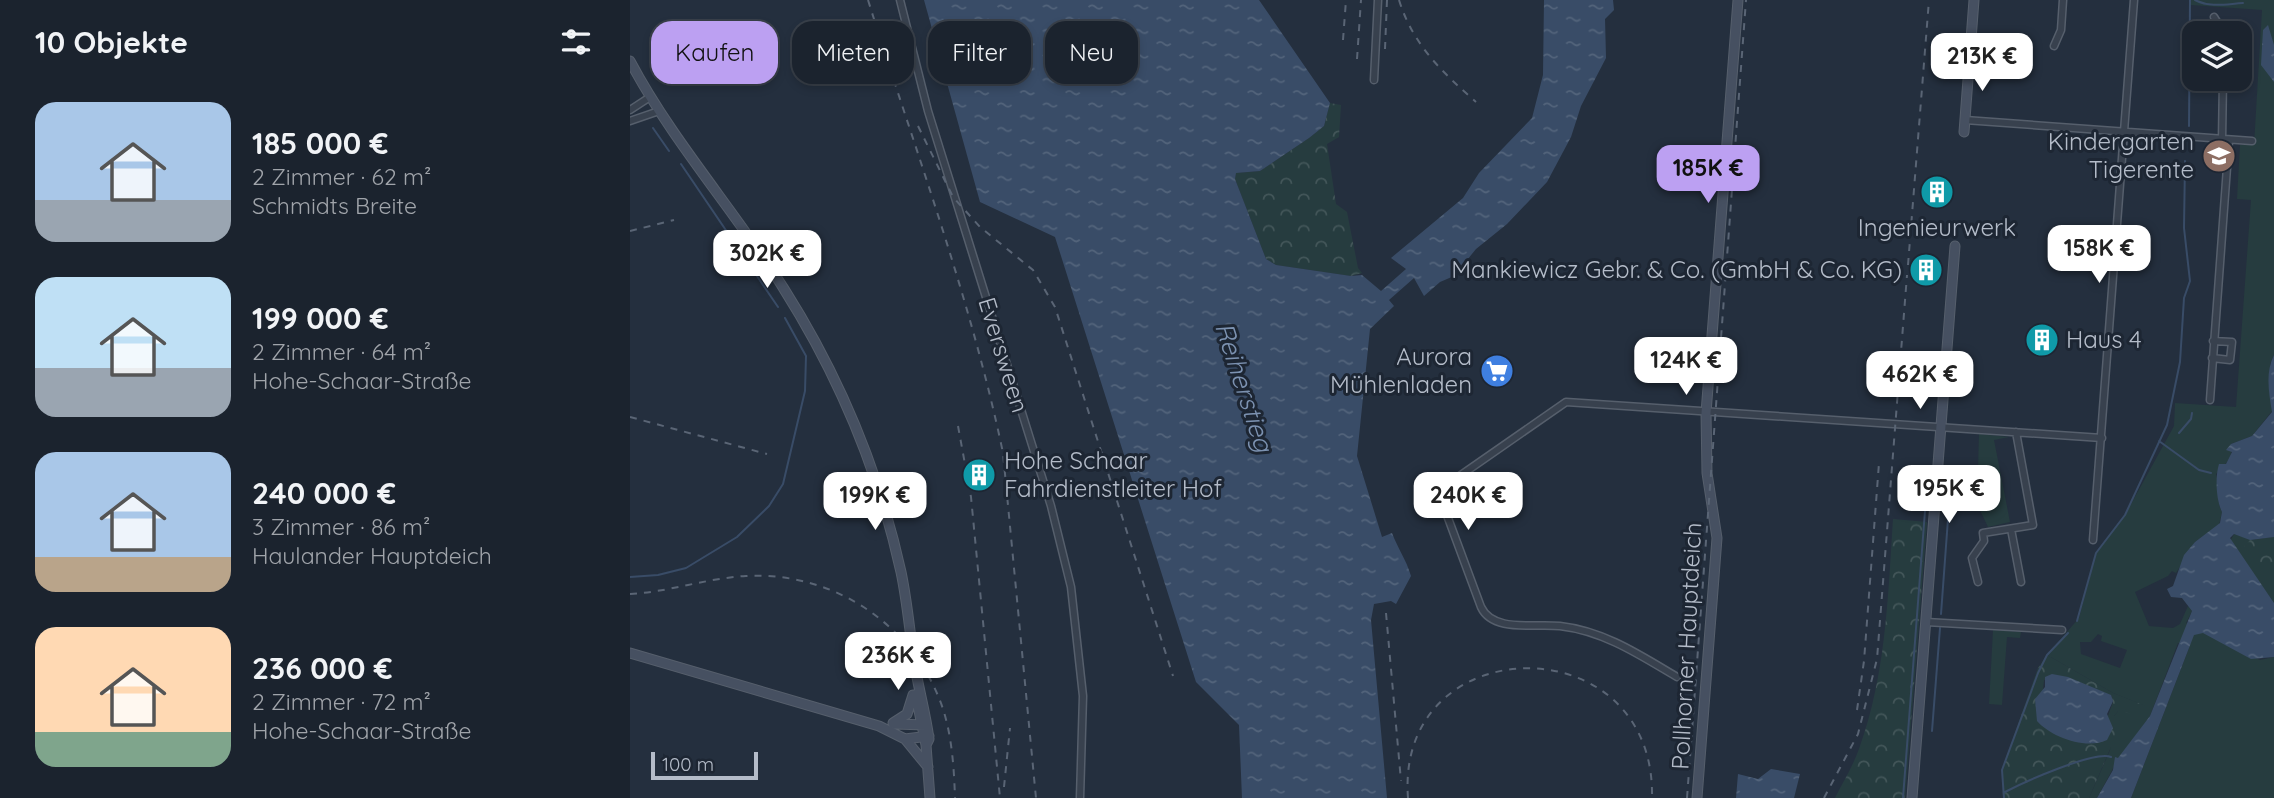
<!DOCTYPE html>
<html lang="de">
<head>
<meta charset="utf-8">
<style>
  body { margin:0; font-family:Quicksand,sans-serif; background:#282f3a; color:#f1f3f6; height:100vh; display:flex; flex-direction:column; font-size:26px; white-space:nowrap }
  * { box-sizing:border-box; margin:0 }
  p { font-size:23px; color:#a0a4aa }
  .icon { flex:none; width:38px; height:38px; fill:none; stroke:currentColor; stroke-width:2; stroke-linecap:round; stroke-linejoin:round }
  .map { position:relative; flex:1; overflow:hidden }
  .sheet { display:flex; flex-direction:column; background:#1b232e; width:630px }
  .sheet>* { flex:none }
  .guide { position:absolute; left:21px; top:21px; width:665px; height:63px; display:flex; gap:14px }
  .buttons { position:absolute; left:1552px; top:21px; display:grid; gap:14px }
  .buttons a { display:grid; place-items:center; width:70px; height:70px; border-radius:14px; background:#1b232e; box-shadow:0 4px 10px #0003,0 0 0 2px #39404a; font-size:35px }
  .scale { position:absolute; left:21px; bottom:18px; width:107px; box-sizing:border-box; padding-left:7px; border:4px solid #b4bcc9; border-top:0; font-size:19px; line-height:24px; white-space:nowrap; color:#b4bcc9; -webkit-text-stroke:5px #1d2633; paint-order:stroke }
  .price { position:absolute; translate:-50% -60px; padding:0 16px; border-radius:14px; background:#fff; color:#222; font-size:23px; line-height:46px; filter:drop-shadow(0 2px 4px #0008) }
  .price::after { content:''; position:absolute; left:50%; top:42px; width:21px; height:16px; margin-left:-10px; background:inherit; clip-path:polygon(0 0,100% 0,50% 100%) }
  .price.selected { background:#bca0f2; color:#111 }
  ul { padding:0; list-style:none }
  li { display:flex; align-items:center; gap:21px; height:175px; padding:0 35px }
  li span { display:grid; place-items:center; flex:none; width:196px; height:140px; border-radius:21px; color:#555 }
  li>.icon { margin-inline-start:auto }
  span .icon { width:84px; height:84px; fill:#fffc; stroke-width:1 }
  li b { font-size:30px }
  h2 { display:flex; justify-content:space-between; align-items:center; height:84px; padding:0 35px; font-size:30px }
  .pill { padding:0 24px; border-radius:21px; background:#1b232e; box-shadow:0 4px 10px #0003,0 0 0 2px #39404a; font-size:24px; line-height:63px }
  .pill.selected { background:#bca0f2; color:#111 }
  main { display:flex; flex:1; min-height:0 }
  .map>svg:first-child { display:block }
  .green { fill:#263c3f; fill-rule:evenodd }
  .forest { fill:url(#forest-crowns); fill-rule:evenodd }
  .water { fill:url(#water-ripples) }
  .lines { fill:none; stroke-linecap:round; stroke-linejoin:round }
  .stream { stroke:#394c67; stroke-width:2 }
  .street-casing { stroke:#565f6c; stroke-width:9 }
  .secondary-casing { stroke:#565f6c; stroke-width:11 }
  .street { stroke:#38414e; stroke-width:6 }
  .secondary { stroke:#465061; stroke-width:9 }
  .rail { stroke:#5a6575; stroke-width:2; stroke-dasharray:7 7; stroke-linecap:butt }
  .labels { text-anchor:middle; stroke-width:6; stroke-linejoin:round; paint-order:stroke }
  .poi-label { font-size:24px; fill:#b4bcc9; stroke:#1d2633; text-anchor:end }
  .street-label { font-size:24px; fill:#b4bcc9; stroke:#1d2633 }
  .water-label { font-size:26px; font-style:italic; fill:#7c92b1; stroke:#1d2633 }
</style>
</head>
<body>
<main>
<section class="sheet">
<h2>10 Objekte<svg class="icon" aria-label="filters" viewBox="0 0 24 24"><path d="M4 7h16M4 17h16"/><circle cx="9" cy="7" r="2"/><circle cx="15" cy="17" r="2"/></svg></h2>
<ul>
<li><span style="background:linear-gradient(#a9c7e8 70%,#9aa5b1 0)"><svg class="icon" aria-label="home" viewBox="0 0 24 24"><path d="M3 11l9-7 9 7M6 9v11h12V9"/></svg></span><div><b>185 000 €</b><p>2 Zimmer · 62 m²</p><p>Schmidts Breite</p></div></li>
<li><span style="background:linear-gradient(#bfe0f5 65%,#9aa5b1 0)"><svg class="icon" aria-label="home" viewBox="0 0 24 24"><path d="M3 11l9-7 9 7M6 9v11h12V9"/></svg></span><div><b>199 000 €</b><p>2 Zimmer · 64 m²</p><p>Hohe-Schaar-Straße</p></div></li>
<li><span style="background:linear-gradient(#a9c7e8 75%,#b9a48a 0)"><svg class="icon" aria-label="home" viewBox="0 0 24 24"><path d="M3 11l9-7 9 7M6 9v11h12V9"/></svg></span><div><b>240 000 €</b><p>3 Zimmer · 86 m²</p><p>Haulander Hauptdeich</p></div></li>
<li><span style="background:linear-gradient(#ffd9b3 75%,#7fa58c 0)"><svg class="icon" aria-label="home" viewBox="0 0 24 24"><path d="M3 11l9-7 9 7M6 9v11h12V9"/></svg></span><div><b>236 000 €</b><p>2 Zimmer · 72 m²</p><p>Hohe-Schaar-Straße</p></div></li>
</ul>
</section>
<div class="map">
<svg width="1644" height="798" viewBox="0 0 1644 798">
  <defs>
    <pattern id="forest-crowns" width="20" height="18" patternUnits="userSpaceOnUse" patternTransform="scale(1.75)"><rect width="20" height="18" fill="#263c3f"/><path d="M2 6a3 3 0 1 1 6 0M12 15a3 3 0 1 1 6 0" fill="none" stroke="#435659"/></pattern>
    <pattern id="water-ripples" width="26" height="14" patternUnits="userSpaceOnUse" patternTransform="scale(1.75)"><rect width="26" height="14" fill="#394c67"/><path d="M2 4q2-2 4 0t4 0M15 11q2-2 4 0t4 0" fill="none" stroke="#53647b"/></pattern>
  </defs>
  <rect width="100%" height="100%" fill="#242f3e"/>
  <!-- green -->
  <path class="green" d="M1561,0H1644V355L1640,364L1642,411L1622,436L1601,444C1604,457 1595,465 1586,474C1591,487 1585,499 1592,512L1589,525L1565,542L1546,573L1542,571L1538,576L1505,592L1519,626L1543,628L1550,624L1558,606L1562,611L1556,623L1630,660L1644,657V798H1501L1559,648L1548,643L1520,716L1486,763L1467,798H1459L1480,750L1484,716L1488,711L1515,706L1483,693L1417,655L1449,618L1466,553L1495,515L1544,426L1545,403L1606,407L1621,200L1607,199L1610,145H1624L1632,10L1561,5ZM1468,634L1472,636L1471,641L1497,650L1490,668L1451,654L1450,642H1461Z
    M1349,434L1379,437L1364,440L1380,522L1358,527L1347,504Z
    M1604,534L1625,540L1644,537V603L1600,541Z
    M1363,630L1391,632L1390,638L1377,637L1372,705L1359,704Z"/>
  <!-- forest -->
  <path class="forest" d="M700,103L711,105L709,137L697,144L706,204L717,212L728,268L732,273L721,276L646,265L636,259L605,179L606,173L630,171L679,138L694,126Z
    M1263,519L1297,522L1275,798H1205C1213,782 1223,766 1229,749C1256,675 1258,597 1263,519Z
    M1644,537V592L1628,565L1612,549L1620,540Z
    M1417,655L1483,693L1516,706L1508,715L1488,711L1484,716L1488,725L1486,735L1459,798H1373L1372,769L1408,668ZM1414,680L1481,695L1483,702L1478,716L1413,689Z"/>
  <!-- water -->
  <path class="water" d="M294,0H629L700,103L694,126L679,138L630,171L606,173L605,179L636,259L646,265L721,276L732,275L751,291L776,269L761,258L833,198L849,173L902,118L913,75L914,0H983L984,10L975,19L976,58L951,106L941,137L917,182L877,224L846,249L824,276L810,282L794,296L784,278L759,300L764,306L740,329L727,456L752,537L762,533C768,549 776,559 781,576L766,604L761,601L744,604L741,620L757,798H612L609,725L566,682L425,237L350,202Z
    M1638,25L1644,45V82L1631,65L1633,30Z
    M1644,355V537L1620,540L1604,534L1600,538L1644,603V657L1621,659L1573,633L1564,635L1501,798H1467L1483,770L1485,757L1488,758L1520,716L1562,611L1552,598L1541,597L1537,589L1543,586L1554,555L1565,542L1590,523L1592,512C1586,500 1585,477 1589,464H1596L1602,452L1596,450L1601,444L1622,436L1642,412C1639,393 1635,373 1644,355Z
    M1422,674L1438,677L1481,695L1483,701L1477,714L1483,728L1477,740C1456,750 1421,737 1407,721L1405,699L1415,687V677Z
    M1141,769L1170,774L1164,798H1106L1108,774L1128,779Z"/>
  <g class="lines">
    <!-- stream -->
    <path class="stream" d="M1565,0C1581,8 1596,4 1613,3
      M1559,126L1560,0
      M23,128L39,151
      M51,164L148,307
      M1549,433L1561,419L1562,413
      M1529,441L1569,470L1581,473
      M0,577L28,575L56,568L107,537L139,506L153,484L175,391L176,356L155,318
      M1311,614L1318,519
      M1447,621L1466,553L1495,515L1537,425L1550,362L1554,298L1560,281L1554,228L1555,161
      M1302,731L1310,628
      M1375,792C1392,783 1465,750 1481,757
      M1273,798L1295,511
      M1374,798L1372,770L1408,673L1417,655L1438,633"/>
    <defs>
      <path id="street" d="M270,0L298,111L421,506L441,587L453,696L450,798
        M1584,17L1594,33
        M1424,46L1431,30L1433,0
        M744,80L748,0
        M0,110L20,97
        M1335,120L1622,141
        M0,121L29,111
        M1592,140L1593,79
        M1582,358L1600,360L1602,342L1583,341
        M1580,400L1599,140
        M1381,529L1391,582
        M1463,540L1504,0
        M1348,582L1342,558L1354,541L1353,533L1403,525L1386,432
        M1296,622L1432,630
        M1047,677C1010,655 974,631 930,626C905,623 863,633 851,607L808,491L936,402L1472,438"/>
      <path id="secondary" d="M0,61C43,142 105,211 154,289C209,376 249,472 271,572C278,605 280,638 286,672C290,694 296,716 299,739L296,745
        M1334,132L1344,0
        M0,653L249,726L275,739L299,736
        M289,691L287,701L296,745L300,798
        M263,723L277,714L283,695
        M265,724L296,725
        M275,739L298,767
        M1067,798L1087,538L1077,473L1076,413L1108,0
        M1282,798L1325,246"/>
    </defs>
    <!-- street casing -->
    <use href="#street" class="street-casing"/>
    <!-- secondary casing -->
    <use href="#secondary" class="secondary-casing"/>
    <!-- street -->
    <use href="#street" class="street"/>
    <!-- secondary -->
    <use href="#secondary" class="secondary"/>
    <!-- rail -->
    <path class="rail" d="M238,0C285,150 341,299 373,453L406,798
      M769,0C783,45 812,72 846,102
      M713,40L716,0
      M755,49L757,0
      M727,59L731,0
      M288,126L323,197L350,227L403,270L425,307L543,676
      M0,231L44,220
      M1278,265L1299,0
      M0,417L137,454
      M328,426L341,497L370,798
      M0,594C39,592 77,578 116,576C203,571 285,625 313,709C322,737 324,768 325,798
      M756,613L771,781
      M1227,710L1234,661L1249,463
      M374,787L380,728
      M778,798C765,627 1026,623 1022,798
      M1057,798L1116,0
      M1194,798L1228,734L1247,659L1277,275"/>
  </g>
  <!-- icons -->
  <defs>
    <symbol id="school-disc" viewBox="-11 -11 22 22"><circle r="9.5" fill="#8d6e63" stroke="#1d2633"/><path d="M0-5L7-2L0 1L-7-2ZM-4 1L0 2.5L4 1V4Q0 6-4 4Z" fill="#fff"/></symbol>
    <symbol id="building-disc" viewBox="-11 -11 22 22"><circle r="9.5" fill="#0f9aa8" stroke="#1d2633"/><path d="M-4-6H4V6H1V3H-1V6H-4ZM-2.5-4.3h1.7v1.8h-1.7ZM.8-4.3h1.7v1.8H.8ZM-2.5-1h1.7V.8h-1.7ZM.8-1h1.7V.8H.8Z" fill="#fff"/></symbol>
    <symbol id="supermarket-disc" viewBox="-11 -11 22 22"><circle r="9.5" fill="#3f7fe0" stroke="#1d2633"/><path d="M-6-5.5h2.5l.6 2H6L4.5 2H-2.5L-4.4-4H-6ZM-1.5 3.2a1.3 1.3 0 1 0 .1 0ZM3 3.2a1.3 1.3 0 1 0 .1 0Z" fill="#fff"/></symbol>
  </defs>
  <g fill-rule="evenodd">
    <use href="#school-disc" x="1570" y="137" width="38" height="38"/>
    <use href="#building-disc" x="1288" y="173" width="38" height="38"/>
    <use href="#building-disc" x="1277" y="251" width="38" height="38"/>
    <use href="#building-disc" x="1393" y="321" width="38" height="38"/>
    <use href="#supermarket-disc" x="848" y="352" width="38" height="38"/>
    <use href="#building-disc" x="330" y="456" width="38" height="38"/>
  </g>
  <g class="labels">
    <!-- poi labels -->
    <g class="poi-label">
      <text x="1564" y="150">Kindergarten<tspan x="1564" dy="28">Tigerente</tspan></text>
      <text x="1307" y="236" text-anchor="middle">Ingenieurwerk</text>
      <text x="1272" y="278">Mankiewicz Gebr. &amp; Co. (GmbH &amp; Co. KG)</text>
      <text x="1436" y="348" text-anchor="start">Haus 4</text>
      <text x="842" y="365">Aurora<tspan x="842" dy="28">Mühlenladen</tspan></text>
      <text x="374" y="469" text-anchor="start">Hohe Schaar<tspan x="374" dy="28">Fahrdienstleiter Hof</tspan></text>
    </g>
    <!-- street labels -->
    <g class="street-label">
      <text transform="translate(373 355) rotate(73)" y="8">Eversween</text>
      <text transform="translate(1057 646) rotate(-87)" y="8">Pollhorner Hauptdeich</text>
    </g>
    <!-- water labels -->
    <g class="water-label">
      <text transform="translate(614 387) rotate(72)" y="9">Reiherstieg</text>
    </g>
  </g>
</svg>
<div class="buttons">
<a><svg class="icon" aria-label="layers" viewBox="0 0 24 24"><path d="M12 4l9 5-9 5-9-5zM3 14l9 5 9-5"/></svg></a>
</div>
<div class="scale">100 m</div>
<b class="price" style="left:1352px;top:93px">213K €</b>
<b class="price selected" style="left:1078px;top:205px">185K €</b>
<b class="price" style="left:1469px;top:285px">158K €</b>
<b class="price" style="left:137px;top:290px">302K €</b>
<b class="price" style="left:1056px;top:397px">124K €</b>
<b class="price" style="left:1290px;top:411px">462K €</b>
<b class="price" style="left:1319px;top:525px">195K €</b>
<b class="price" style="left:245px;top:532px">199K €</b>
<b class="price" style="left:838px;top:532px">240K €</b>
<b class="price" style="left:268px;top:692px">236K €</b>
<div class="guide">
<a class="pill selected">Kaufen</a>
<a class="pill">Mieten</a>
<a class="pill">Filter</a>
<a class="pill">Neu</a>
</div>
</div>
</main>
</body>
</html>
